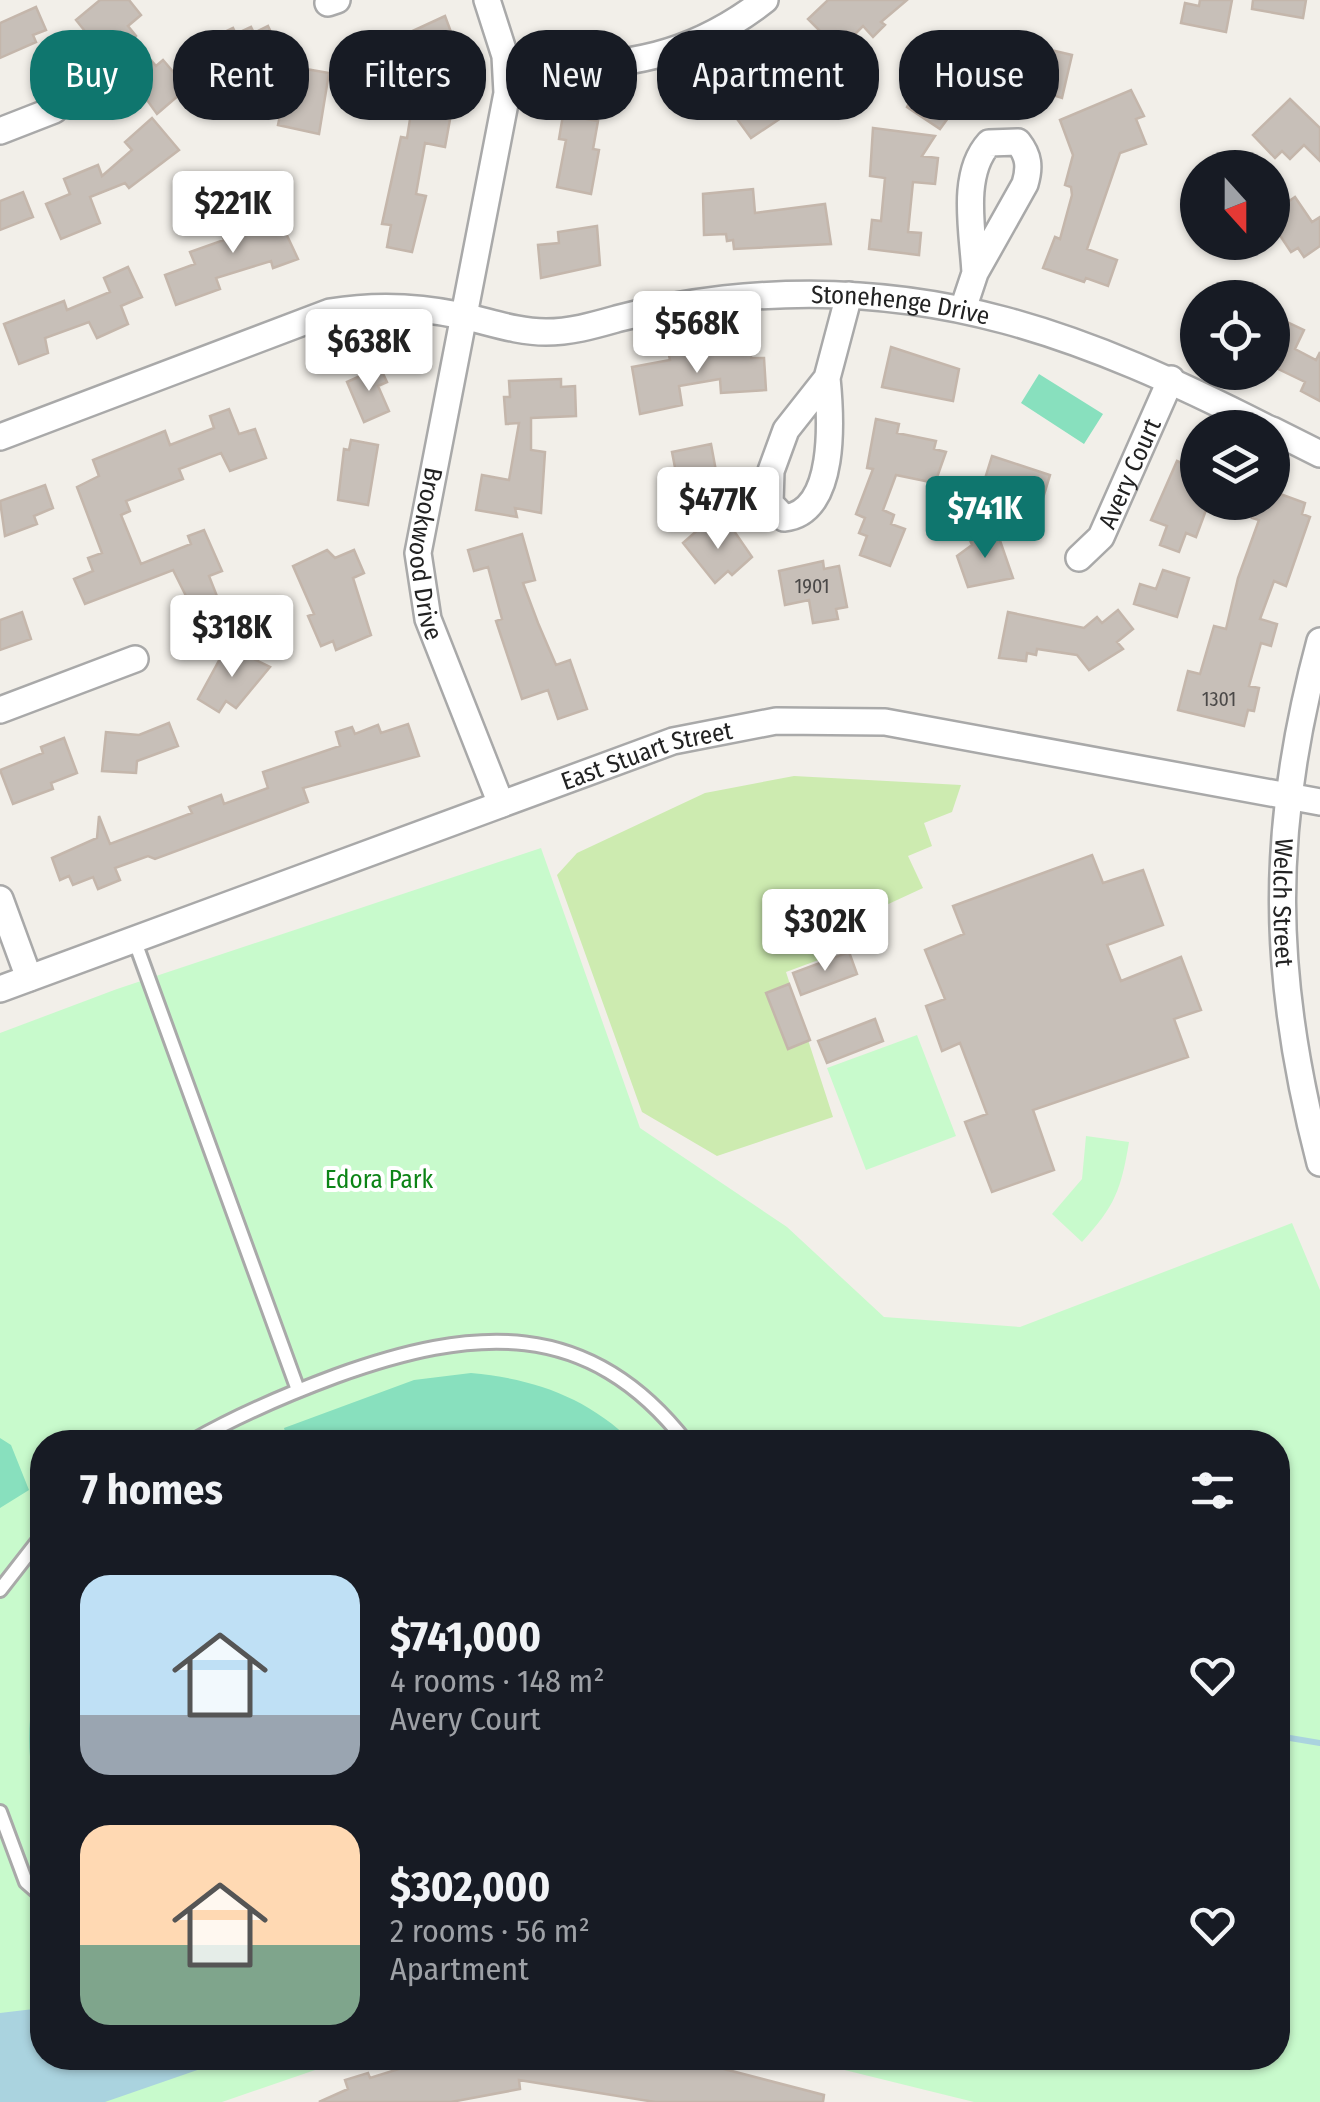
<!DOCTYPE html>
<html lang="en">
<head>
<meta charset="utf-8">
<style>
  body { margin:0; font-family:"Fira Sans Condensed",sans-serif; background:#242831; color:#f1f3f6; height:100vh; display:flex; flex-direction:column; font-size:38px; white-space:nowrap }
  * { box-sizing:border-box; margin:0 }
  p { font-size:32px; color:#9ea1a6 }
  .icon { flex:none; width:55px; height:55px; fill:none; stroke:currentColor; stroke-width:2; stroke-linecap:round; stroke-linejoin:round }
  .map { position:relative; flex:1; overflow:hidden }
  .panel { position:absolute; left:30px; top:1430px; width:1260px; height:640px; display:flex; flex-direction:column; background:#171b24; border-radius:40px; box-shadow:0 2px 8px #0004 }
  .panel>* { flex:none }
  .banner { position:absolute; left:30px; top:30px; width:1260px; height:90px; display:flex; gap:20px }
  .needle { width:65px; rotate:159deg }
  .tools { position:absolute; left:1180px; top:150px; display:grid; gap:20px }
  .tools a { display:grid; place-items:center; width:110px; height:110px; border-radius:50%; background:#171b24; box-shadow:0 2px 8px #0004; font-size:50px }
  .price { position:absolute; translate:-50% -85px; padding:0 22px; border-radius:10px; background:#fff; color:#222; font-size:32px; line-height:65px; filter:drop-shadow(0 2px 5px #0008) }
  .price::after { content:''; position:absolute; left:50%; top:60px; width:30px; height:22px; margin-left:-15px; background:inherit; clip-path:polygon(0 0,100% 0,50% 100%) }
  .price.active { background:#0f766e; color:#fff }
  ul { padding:0; list-style:none }
  li { display:flex; align-items:center; gap:30px; height:250px; padding:0 50px }
  li span { display:grid; place-items:center; flex:none; width:280px; height:200px; border-radius:30px; color:#555 }
  li>.icon { margin-inline-start:auto }
  span .icon { width:120px; height:120px; fill:#fffc; stroke-width:1 }
  li b { font-size:42px }
  h2 { display:flex; justify-content:space-between; align-items:center; height:120px; padding:0 50px; font-size:42px }
  .tag { padding:0 35px; border-radius:40px; background:#171b24; box-shadow:0 2px 8px #0004; font-size:35px; line-height:90px }
  .tag.active { background:#0f766e; color:#fff }
  .map>svg:first-child { display:block }
  .grass { fill:#cdebb0 }
  .park { fill:#c8facc }
  .pitch { fill:#88e0be }
  .water { fill:#aad3df }
  .lines { fill:none; stroke-linecap:round; stroke-linejoin:round }
  .stream { stroke:#aad3df; stroke-width:6 }
  .building { fill:#c7bfb8; stroke:#c4b6ab; stroke-width:2.5 }
  .service-casing { stroke:#a9a9a9; stroke-width:18 }
  .minor-casing { stroke:#a9a9a9; stroke-width:30 }
  .service { stroke:#fff; stroke-width:12 }
  .minor { stroke:#fff; stroke-width:25 }
  .labels { text-anchor:middle; stroke-width:8; stroke-linejoin:round; paint-order:stroke }
  .number-label { font-size:20px; fill:#4b4948 }
  .street-label { font-size:25px; fill:#222; stroke:#fff }
  .park-label { font-size:25px; fill:#0c8416; stroke:#fff }
</style>
</head>
<body>
<div class="map">
<svg width="1320" height="2102" viewBox="0 0 1320 2102">
  <rect width="100%" height="100%" fill="#f2efe9"/>
  <!-- grass -->
  <path class="grass" d="M794,776L961,785L952,812L924,823L932,846L908,856L923,888L869,913L878,938L786,972L833,1117L717,1156L642,1112L557,875L577,853L705,793Z"/>
  <!-- park -->
  <path class="park" d="M541,848L640,1128L787,1227L884,1317L1020,1327L1292,1223L1320,1290V2102H974L796,2058H1278V1442H42V2058H350L222,2102H0V1033L117,989Z
    M917,1035L956,1136L866,1170L827,1068Z
    M1086,1136L1129,1142C1121,1190 1115,1206 1082,1242L1052,1214L1082,1179Z"/>
  <!-- pitch -->
  <path class="pitch" d="M1039,374L1103,414L1084,444L1021,403Z
    M471,1373C535,1379 586,1397 633,1442H288L284,1428L414,1380Z
    M0,1438L11,1445L29,1490L0,1508Z
    M42,1655V1810C22,1753 28,1712 42,1655Z"/>
  <!-- water -->
  <path class="water" d="M42,2008V2058H232L105,2102H0V2013Z"/>
  <g class="lines">
    <!-- stream -->
    <path class="stream" d="M1278,1736L1320,1743"/>
  </g>
  <!-- building -->
  <path class="building" d="M100,0H129L141,15L128,26L136,36L133,39L156,66L163,60L187,88L157,114L99,33L88,35L76,20Z
    M828,0H907L881,22L885,25L873,37L863,26L837,52L846,62L823,84L799,59L824,35L808,19Z
    M1200,0H1232L1226,32L1181,23L1185,3L1199,6Z
    M1253,0H1306L1303,18L1252,9Z
    M36,7L46,30L33,35L36,42L0,58V23Z
    M445,16L457,48L432,58L435,66L393,83L378,47Z
    M268,26L279,49L229,74L210,39L233,28L236,34L251,27L254,33Z
    M1004,39L1072,55L1062,98L995,77Z
    M952,41L988,63L940,129L907,107L928,65L932,68Z
    M306,69L329,73L319,134L278,125L284,95L300,98Z
    M731,74L744,104L779,79L799,106L751,138L724,101L719,103L710,83Z
    M1131,90L1144,116L1136,119L1146,144L1120,153L1087,249L1117,260L1108,286L1086,278L1084,282L1043,268L1055,237L1060,239L1072,195L1071,187L1065,185L1073,155L1060,120Z
    M1290,99L1320,128V161L1304,145L1290,159L1282,151L1275,158L1253,135Z
    M412,107L451,114L445,147L425,143L416,194L426,196L412,252L387,247L391,225L382,224L401,137L407,138Z
    M563,115L598,121L593,149L599,150L591,194L557,187L566,140L559,139Z
    M152,118L179,150L129,188L125,183L90,197L100,223L61,239L46,204L70,194L64,179L98,165L102,176L132,150L125,142Z
    M873,128L935,136L922,156L938,158L935,184L913,182L908,232L921,233L919,255L869,249L872,220L881,221L885,178L870,176Z
    M753,189L755,213L825,204L831,244L734,249L733,240L727,241L726,234L704,235L703,194Z
    M23,192L33,217L0,230V201Z
    M1295,197L1312,222L1320,217V246L1304,257L1298,248L1291,252L1277,231L1283,226L1273,212Z
    M276,212L298,259L273,268L271,261L216,278L220,289L176,305L165,275L195,264L190,252L224,240L219,226Z
    M597,226L600,265L541,278L538,245L559,243L558,232Z
    M128,267L142,297L121,306L128,324L97,338L89,322L45,338L48,353L19,364L4,324L64,301L67,310L110,292L104,278Z
    M1272,315L1304,330L1295,349L1316,360L1320,352V401L1301,391L1305,382L1272,366Z
    M740,346V353L751,352V358H764L766,390L721,393L720,379L679,386L682,405L640,414L632,367L670,360L669,355Z
    M891,347L959,369L953,401L882,387Z
    M380,367L387,382L378,386L389,411L364,422L347,382Z
    M561,379V387L575,386L576,416L531,418V450L545,452L541,513L515,508L517,517L476,510L482,475L509,480L519,423L506,424L504,397H510L509,381Z
    M229,409L239,434L255,429L266,458L230,471L221,453L179,469L183,479L126,501L130,511L121,515L141,564L191,544L188,536L204,530L222,571L209,576L222,609L197,618L173,570L85,604L74,579L93,571L88,558L102,553L77,487L99,476L93,460L165,431L170,445L214,428L210,416Z
    M876,419L899,424L897,433L936,441L934,449L946,452L935,483L896,475L883,510L894,515L891,524L905,529L890,566L860,555L867,536L859,533L865,518L856,514L873,469L867,468Z
    M351,440L378,445L368,505L338,500L344,449L349,450Z
    M711,444L716,471L706,473L710,498L682,504L672,452Z
    M992,456L1050,475L1043,498L1014,489L1010,504L980,495Z
    M1177,461L1198,470V502H1209L1196,537L1186,533L1179,552L1160,545L1167,526L1151,520Z
    M45,485L53,508L34,516L37,524L5,536L0,501Z
    M1272,491L1305,503L1302,514L1310,517L1286,586L1274,581L1260,619L1277,624L1271,646L1261,643L1249,686L1259,688L1254,711L1248,710L1244,726L1178,710L1188,671L1200,674L1214,626L1226,629L1238,578L1259,520L1252,518L1258,502H1272Z
    M709,520L718,540L732,528L752,557L732,575L728,571L715,583L683,543Z
    M997,532L1013,578L968,587L957,556L972,545L970,540Z
    M522,534L535,580L523,583L538,623L556,665L570,660L587,709L558,719L548,690L522,699L496,621L502,619L488,567L474,571L468,550Z
    M327,550L335,558L354,550L364,573L353,578L371,635L336,650L333,641L321,646L308,616L314,614L293,566Z
    M823,561L824,569L839,566L847,607L836,609L838,619L813,623L809,600L785,605L779,571Z
    M1163,570L1189,578L1177,617L1134,604L1140,584L1156,589Z
    M1118,610L1133,629L1117,642L1123,649L1089,670L1077,655L1037,649L1036,655L1027,653L1026,661L999,658L1008,612L1084,628L1097,617L1102,623Z
    M22,612L31,639L0,650V620Z
    M227,646L270,667L236,708L226,701L219,712L198,699Z
    M169,723L178,746L137,761L136,773L102,771L106,732L139,735Z
    M408,724L419,756L303,788L308,802L155,859L148,856L115,868L120,880L98,889L93,877L73,885L69,876L60,880L52,858L97,838L99,816L110,844L192,813L189,807L221,795L224,804L268,788L263,772L340,746L336,732L352,727L355,734L378,725L381,733Z
    M64,738L77,773L51,783L53,789L13,804L0,770L43,753L41,747Z
    M1092,855L1103,883L1143,870L1163,925L1107,945L1121,981L1181,957L1201,1010L1174,1019L1188,1057L1033,1110L1054,1170L992,1192L965,1122L987,1114L960,1043L942,1051L926,1006L945,999L925,950L964,934L953,906Z
    M849,952L857,974L801,995L793,973Z
    M789,984L810,1040L788,1049L766,993Z
    M875,1019L883,1041L827,1063L818,1041Z
    M434,2058H682L824,2095L823,2102H655L519,2080L520,2089L451,2102H319L348,2089L345,2080L368,2073L370,2078Z"/>
  <g class="lines">
    <defs>
      <path id="service" d="M134,939L298,1390
        M191,1442C238,1415 285,1395 336,1376C472,1327 588,1316 686,1442
        M0,1590L42,1536
        M0,1812L26,1882L42,1896"/>
      <g id="minor">
        <path id="s1" d="M487,0L505,56L507,93L418,553L428,619L501,804"/>
        <path d="M328,3L337,0"/>
        <path d="M508,72C612,64 679,67 765,0"/>
        <path d="M0,131L54,110"/>
        <path d="M963,309L975,273L1025,184C1030,167 1029,156 1018,142L989,143C960,175 973,232 975,273"/>
        <path d="M827,378C831,418 837,513 784,518L770,503L771,471L786,430L827,378L849,295"/>
        <path d="M1272,430L1320,454"/>
        <path id="s2" d="M0,437L330,312C373,305 415,306 458,315C488,321 515,332 546,332C572,332 595,325 620,318C654,309 690,303 724,299C931,276 1086,336 1267,428"/>
        <path id="s3" d="M1079,558L1101,537L1171,379"/>
        <path id="s4" d="M1320,641C1269,829 1271,976 1320,1163"/>
        <path d="M0,710L135,659"/>
        <path d="M0,899L29,978"/>
        <path id="s5" d="M0,989L673,741L776,721L885,722L1320,802"/>
      </g>
    </defs>
    <!-- service casing -->
    <use href="#service" class="service-casing"/>
    <!-- minor casing -->
    <use href="#minor" class="minor-casing"/>
    <!-- service -->
    <use href="#service" class="service"/>
    <!-- minor -->
    <use href="#minor" class="minor"/>
  </g>
  <g class="labels">
    <!-- number labels -->
    <g class="number-label">
      <text x="812" y="593">1901</text>
      <text x="1219" y="706">1301</text>
    </g>
    <!-- street labels -->
    <g class="street-label">
      <text dy="9" stroke="none"><textPath href="#s2" startOffset="930">Stonehenge Drive</textPath></text>
      <text dy="9" stroke="none"><textPath href="#s3" startOffset="100">Avery Court</textPath></text>
      <text dy="9" stroke="none"><textPath href="#s1" startOffset="565">Brookwood Drive</textPath></text>
      <text dy="9" stroke="none"><textPath href="#s5" startOffset="688">East Stuart Street</textPath></text>
      <text dy="9" stroke="none"><textPath href="#s4" startOffset="265">Welch Street</textPath></text>
    </g>
    <!-- park labels -->
    <g class="park-label">
      <text x="379" y="1188">Edora Park</text>
    </g>
  </g>
</svg>
<div class="tools">
<a><svg class="needle" viewBox="-14 -14 28 28"><path d="M0-13l5 13h-10z" fill="#e53935"/><path d="M0 13l5-13h-10z" fill="#9ea1a6"/></svg></a>
<a><svg class="icon" aria-label="locate" viewBox="0 0 24 24"><circle cx="12" cy="12" r="6"/><path d="M12 2v4M12 18v4M2 12h4M18 12h4"/></svg></a>
<a><svg class="icon" aria-label="layers" viewBox="0 0 24 24"><path d="M12 4l9 5-9 5-9-5zM3 14l9 5 9-5"/></svg></a>
</div>
<b class="price" style="left:233px;top:256px">$221K</b>
<b class="price" style="left:697px;top:376px">$568K</b>
<b class="price" style="left:369px;top:394px">$638K</b>
<b class="price" style="left:718px;top:552px">$477K</b>
<b class="price active" style="left:985px;top:561px">$741K</b>
<b class="price" style="left:232px;top:680px">$318K</b>
<b class="price" style="left:825px;top:974px">$302K</b>
<div class="banner">
<a class="tag active">Buy</a>
<a class="tag">Rent</a>
<a class="tag">Filters</a>
<a class="tag">New</a>
<a class="tag">Apartment</a>
<a class="tag">House</a>
</div>
<section class="panel">
<h2>7 homes<svg class="icon" aria-label="filters" viewBox="0 0 24 24"><path d="M4 7h16M4 17h16"/><circle cx="9" cy="7" r="2"/><circle cx="15" cy="17" r="2"/></svg></h2>
<ul>
<li><span style="background:linear-gradient(#bfe0f5 70%,#9aa5b1 0)"><svg class="icon" aria-label="home" viewBox="0 0 24 24"><path d="M3 11l9-7 9 7M6 9v11h12V9"/></svg></span><div><b>$741,000</b><p>4 rooms · 148 m²</p><p>Avery Court</p></div><svg class="icon" aria-label="heart" viewBox="0 0 24 24"><path d="M12 20l-8-8c-3-5 5-10 8-4 3-6 11-1 8 4z"/></svg></li>
<li><span style="background:linear-gradient(#ffd9b3 60%,#7fa58c 0)"><svg class="icon" aria-label="home" viewBox="0 0 24 24"><path d="M3 11l9-7 9 7M6 9v11h12V9"/></svg></span><div><b>$302,000</b><p>2 rooms · 56 m²</p><p>Apartment</p></div><svg class="icon" aria-label="heart" viewBox="0 0 24 24"><path d="M12 20l-8-8c-3-5 5-10 8-4 3-6 11-1 8 4z"/></svg></li>
</ul>
</section>
</div>
</body>
</html>
